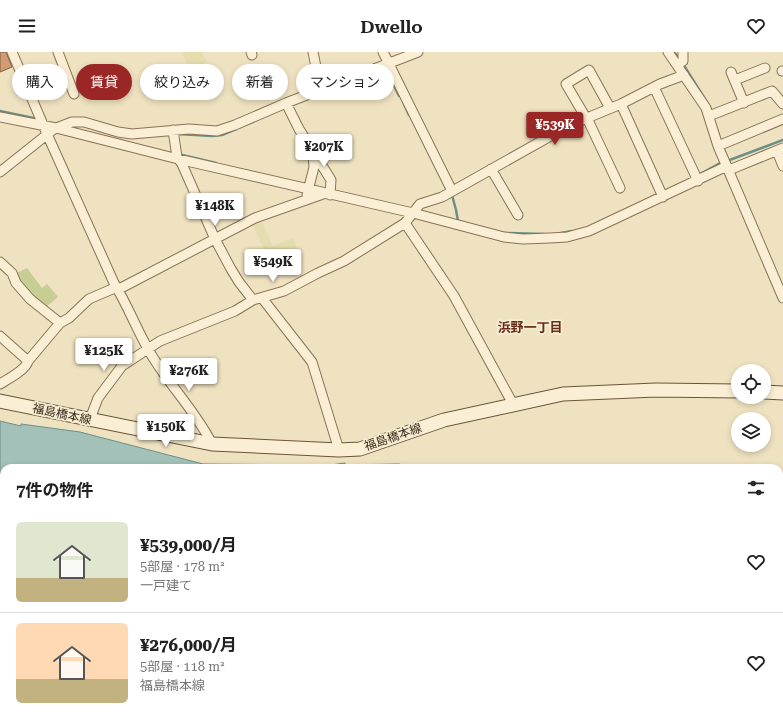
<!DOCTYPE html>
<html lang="ja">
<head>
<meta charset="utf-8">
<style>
  body { margin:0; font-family:"Roboto Serif","Noto Sans JP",serif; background:#f6f6f6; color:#222; height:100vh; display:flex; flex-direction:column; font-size:15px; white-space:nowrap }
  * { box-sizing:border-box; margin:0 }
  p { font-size:13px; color:#767676 }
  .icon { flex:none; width:22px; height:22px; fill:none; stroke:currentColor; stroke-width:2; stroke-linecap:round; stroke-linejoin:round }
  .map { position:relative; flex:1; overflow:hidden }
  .drawer { position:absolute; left:0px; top:412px; width:783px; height:256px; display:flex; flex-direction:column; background:#fff; border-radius:12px 12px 0 0; box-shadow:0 2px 6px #0003 }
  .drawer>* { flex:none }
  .hud { position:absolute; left:12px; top:12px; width:400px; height:36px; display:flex; gap:8px }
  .controls { position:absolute; left:731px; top:312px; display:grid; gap:8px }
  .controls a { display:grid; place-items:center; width:40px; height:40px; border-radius:50%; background:#fff; box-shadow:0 2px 6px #0003; font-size:20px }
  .price { position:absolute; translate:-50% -34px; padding:0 9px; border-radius:4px; background:#fff; color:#222; font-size:13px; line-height:26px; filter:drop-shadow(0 1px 2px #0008) }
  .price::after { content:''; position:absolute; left:50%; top:24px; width:12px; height:9px; margin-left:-6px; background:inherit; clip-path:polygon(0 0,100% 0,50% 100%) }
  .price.on { background:#9a2725; color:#fff }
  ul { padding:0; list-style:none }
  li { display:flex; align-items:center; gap:12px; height:100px; padding:0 16px }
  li+li { border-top:1px solid #e0e0e0 }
  li span { display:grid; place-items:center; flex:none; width:112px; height:80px; border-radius:6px; color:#555 }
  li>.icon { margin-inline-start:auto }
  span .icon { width:48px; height:48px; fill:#fffc; stroke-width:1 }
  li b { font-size:17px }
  h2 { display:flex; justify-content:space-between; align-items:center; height:48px; padding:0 16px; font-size:17px }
  .tag { padding:0 14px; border-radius:18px; background:#fff; box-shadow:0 2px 6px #0003; font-size:14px; line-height:36px }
  .tag.on { background:#9a2725; color:#fff }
  header { display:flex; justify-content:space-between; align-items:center; height:52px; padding:0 16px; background:#fff; font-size:18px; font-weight:600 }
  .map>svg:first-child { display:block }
  .farmland { fill:#e5ddad }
  .green { fill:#c6ce94 }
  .water { fill:#a3c1b9; stroke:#6a9087 }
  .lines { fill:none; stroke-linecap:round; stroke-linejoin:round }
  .stream { stroke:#6a9087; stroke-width:2.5 }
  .building { fill:#cf9c75; stroke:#895d3c }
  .minor-casing { stroke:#897357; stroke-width:11 }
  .tertiary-casing { stroke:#897357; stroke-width:13 }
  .secondary-casing { stroke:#6b543b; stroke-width:15 }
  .minor { stroke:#faefd4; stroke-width:9 }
  .tertiary { stroke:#faefd4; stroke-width:11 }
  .secondary { stroke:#faefd4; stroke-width:13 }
  .labels { text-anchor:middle; stroke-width:3.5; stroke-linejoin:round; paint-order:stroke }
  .street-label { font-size:12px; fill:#382a1c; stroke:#f7ecd0 }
  .neighbourhood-label { font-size:13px; font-weight:bold; fill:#662c1a; stroke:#f7ecd0 }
</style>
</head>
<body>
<header><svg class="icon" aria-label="menu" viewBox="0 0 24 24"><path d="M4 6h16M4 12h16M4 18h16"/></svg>Dwello<svg class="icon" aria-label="heart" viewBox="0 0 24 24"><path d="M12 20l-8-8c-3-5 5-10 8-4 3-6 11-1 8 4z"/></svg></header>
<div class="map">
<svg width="783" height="668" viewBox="0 0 783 668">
  <rect width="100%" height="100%" fill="#efe2c0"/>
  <!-- farmland -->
  <path class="farmland" d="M182,0H202L207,10L190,18Z
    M261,168L273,194L293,186L302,208L277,219L273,211L276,209H271L267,204L252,171Z"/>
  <!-- green -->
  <path class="green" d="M27,216L42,236L47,232L58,245L46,255L33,244L15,222Z"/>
  <!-- water -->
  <path class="water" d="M0,369L21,374V372L80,380L203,412L331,413L345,411V413L399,412L412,416H4V594H0Z
    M779,504L783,506V668H688L691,664H779Z
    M434,664H479L477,668H440Z"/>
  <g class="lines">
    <!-- stream -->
    <path class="stream" d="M674,0L680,8
      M683,12L708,52
      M385,17H386L399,44
      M404,52L409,63
      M0,59L38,67
      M178,82L212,84L222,83L236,77
      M178,102L216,111
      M727,109L783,88
      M702,121L722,110
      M452,143L456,158L458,169
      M503,181L544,182
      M561,181L572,179"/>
  </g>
  <!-- building -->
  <path class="building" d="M0,0H6L12,15L0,20Z"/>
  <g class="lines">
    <defs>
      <path id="minor" d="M12,0L47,82L114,231C127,252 136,276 148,297C166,330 196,359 212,392
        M58,0L74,42
        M251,0L252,3
        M313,0L316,15L325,36
        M383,0L452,139
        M668,0L706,56L718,94L783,246
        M677,13L683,9V0
        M782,19H783
        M731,20L744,51
        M735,28L765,16
        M654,35L698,129
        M286,51L299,77L331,128L330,143
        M621,52L663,145
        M709,64L772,39L783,52
        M0,65L56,76L178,107L413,161L504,185L523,187L550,186L567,185L589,179L727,114
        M586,66L566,32L589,18L610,56
        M587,66L620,136
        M173,78L177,105L182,112L215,187L231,217L239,230L253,248
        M718,94L783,67
        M777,99L783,114
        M491,117L518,163
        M729,118L783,96
        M0,120L54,77L72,70H84L118,80L132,82L189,77L217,79L235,73L286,51L418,0
        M307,143L314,115L313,103
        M405,171L454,244L514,354
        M0,210L12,221L16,231L30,247L60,271
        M119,237L255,166L323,142
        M262,246L312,310L339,398
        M0,284L28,309
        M0,332C8,327 26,318 28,309L60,271L69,266L89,247L117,235
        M90,367L98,346L122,314L160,289L235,259L253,248L284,239L318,221L344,209L405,171L420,152L442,145L570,73L621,52L660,32L684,23
        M0,654H4
        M0,661H4
        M58,664L98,668
        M160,664L184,668"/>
      <path id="tertiary" d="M129,664L145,668"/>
      <path id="secondary" d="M764,340L783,341
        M0,349L212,392L339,398L360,397L444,368L563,342L656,338L738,339"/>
    </defs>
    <!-- minor casing -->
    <use href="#minor" class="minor-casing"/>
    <!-- tertiary casing -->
    <use href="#tertiary" class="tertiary-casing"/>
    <!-- secondary casing -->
    <use href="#secondary" class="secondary-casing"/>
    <!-- minor -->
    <use href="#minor" class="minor"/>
    <!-- tertiary -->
    <use href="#tertiary" class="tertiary"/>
    <!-- secondary -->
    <use href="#secondary" class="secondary"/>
  </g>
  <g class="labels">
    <!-- street labels -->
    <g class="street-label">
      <text transform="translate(62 362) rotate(12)" y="4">福島橋本線</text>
      <text transform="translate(393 385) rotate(-19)" y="4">福島橋本線</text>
    </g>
    <!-- neighbourhood labels -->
    <g class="neighbourhood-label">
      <text x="530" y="280">浜野一丁目</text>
    </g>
  </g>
</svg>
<div class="controls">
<a><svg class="icon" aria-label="locate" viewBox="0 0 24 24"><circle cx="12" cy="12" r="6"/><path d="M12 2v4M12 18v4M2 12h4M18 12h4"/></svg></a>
<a><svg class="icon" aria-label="layers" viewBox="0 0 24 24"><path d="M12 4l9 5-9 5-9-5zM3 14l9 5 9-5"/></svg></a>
</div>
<b class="price on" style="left:555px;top:94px">¥539K</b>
<b class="price" style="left:324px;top:116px">¥207K</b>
<b class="price" style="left:215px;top:175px">¥148K</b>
<b class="price" style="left:273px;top:231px">¥549K</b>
<b class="price" style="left:104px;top:320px">¥125K</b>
<b class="price" style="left:189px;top:340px">¥276K</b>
<b class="price" style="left:166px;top:396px">¥150K</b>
<div class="hud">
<a class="tag">購入</a>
<a class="tag on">賃貸</a>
<a class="tag">絞り込み</a>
<a class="tag">新着</a>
<a class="tag">マンション</a>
</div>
<section class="drawer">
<h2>7件の物件<svg class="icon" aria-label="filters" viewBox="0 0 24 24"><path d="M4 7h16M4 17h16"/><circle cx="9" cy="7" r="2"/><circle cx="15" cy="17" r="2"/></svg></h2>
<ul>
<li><span style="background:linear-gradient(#dfe7d0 70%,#c2b280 0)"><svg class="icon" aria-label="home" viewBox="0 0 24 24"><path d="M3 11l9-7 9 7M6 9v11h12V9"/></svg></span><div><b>¥539,000/月</b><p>5部屋 · 178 m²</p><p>一戸建て</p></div><svg class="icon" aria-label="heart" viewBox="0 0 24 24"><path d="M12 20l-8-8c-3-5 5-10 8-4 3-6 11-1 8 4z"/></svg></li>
<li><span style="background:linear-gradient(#ffd9b3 70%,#c2b280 0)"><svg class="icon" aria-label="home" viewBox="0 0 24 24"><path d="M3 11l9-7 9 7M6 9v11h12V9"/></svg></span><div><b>¥276,000/月</b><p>5部屋 · 118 m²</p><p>福島橋本線</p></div><svg class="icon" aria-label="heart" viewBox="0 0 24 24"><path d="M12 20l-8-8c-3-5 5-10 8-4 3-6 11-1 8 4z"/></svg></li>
</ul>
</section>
</div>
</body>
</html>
